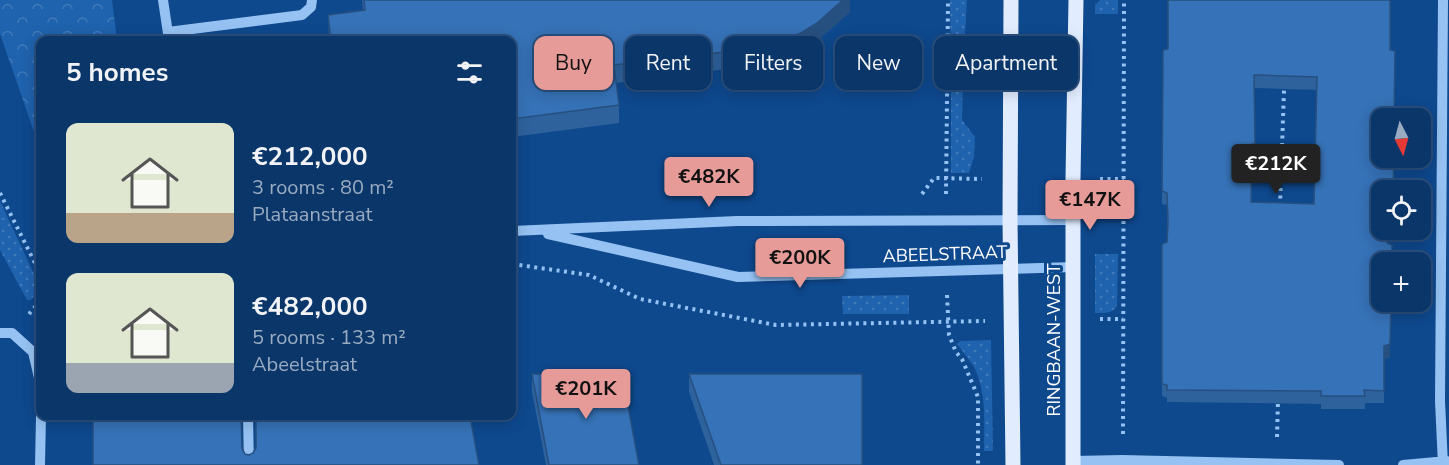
<!DOCTYPE html>
<html lang="en">
<head>
<meta charset="utf-8">
<style>
  body { margin:0; font-family:"Nunito Sans",sans-serif; background:#133e70; color:#f1f3f6; height:100vh; display:flex; flex-direction:column; font-size:22px; white-space:nowrap }
  * { box-sizing:border-box; margin:0 }
  p { font-size:20px; color:#99abc1 }
  .icon { flex:none; width:33px; height:33px; fill:none; stroke:currentColor; stroke-width:2; stroke-linecap:round; stroke-linejoin:round }
  .map { position:relative; flex:1; overflow:hidden }
  .details { position:absolute; left:36px; top:36px; width:480px; height:384px; display:flex; flex-direction:column; background:#0a366a; border-radius:12px; box-shadow:0 3px 15px #0003,0 0 0 2px #2a507e }
  .details>* { flex:none }
  .top-card { position:absolute; left:534px; top:36px; width:570px; height:54px; display:flex; gap:12px }
  .needle { width:39px; rotate:174deg }
  .controls { position:absolute; left:1371px; top:108px; display:grid; gap:12px }
  .controls a { display:grid; place-items:center; width:60px; height:60px; border-radius:12px; background:#0a366a; box-shadow:0 3px 15px #0003,0 0 0 2px #2a507e; font-size:30px }
  .price { position:absolute; translate:-50% -51px; padding:0 14px; border-radius:6px; background:#e69b98; color:#111; font-size:20px; line-height:39px; filter:drop-shadow(0 2px 3px #0008) }
  .price::after { content:''; position:absolute; left:50%; top:36px; width:18px; height:14px; margin-left:-9px; background:inherit; clip-path:polygon(0 0,100% 0,50% 100%) }
  .price.on { background:#222; color:#fff }
  ul { padding:0; list-style:none }
  li { display:flex; align-items:center; gap:18px; height:150px; padding:0 30px }
  li span { display:grid; place-items:center; flex:none; width:168px; height:120px; border-radius:12px; color:#555 }
  li>.icon { margin-inline-start:auto }
  span .icon { width:72px; height:72px; fill:#fffc; stroke-width:1 }
  li b { font-size:26px }
  h2 { display:flex; justify-content:space-between; align-items:center; height:72px; padding:0 30px; font-size:26px }
  .tag { padding:0 21px; border-radius:12px; background:#0a366a; box-shadow:0 3px 15px #0003,0 0 0 2px #2a507e; font-size:21px; line-height:54px }
  .tag.on { background:#e69b98; color:#111 }
  .map>svg:first-child { display:block }
  .grass { fill:url(#grass-dots) }
  .forest { fill:url(#forest-crowns) }
  .lines { fill:none; stroke-linecap:round; stroke-linejoin:round }
  .path { stroke:#95c2f3; stroke-width:4; stroke-dasharray:3 4.5; stroke-linecap:butt }
  .minor { stroke:#95c2f3; stroke-width:10 }
  .major { stroke:#e1edff; stroke-width:15 }
  .wall { fill:#2e629d; fill-rule:evenodd }
  .shaded-wall { fill:#265080 }
  .building { fill:#3672b7; stroke:#265080; stroke-width:1.5; fill-rule:evenodd }
  .labels { text-anchor:middle; stroke-width:6; stroke-linejoin:round; paint-order:stroke }
  .street-label { font-size:18px; fill:#fff; stroke:#0e488d }
</style>
</head>
<body>
<div class="map">
<svg width="1449" height="465" viewBox="0 0 1449 465">
  <defs>
    <pattern id="grass-dots" width="8" height="8" patternUnits="userSpaceOnUse" patternTransform="scale(1.5)"><rect width="8" height="8" fill="#1f62ad"/><path d="M2 2h.1M6 6h.1" fill="none" stroke="#417ab9" stroke-width="1.8" stroke-linecap="round"/></pattern>
    <pattern id="forest-crowns" width="20" height="18" patternUnits="userSpaceOnUse" patternTransform="scale(1.5)"><rect width="20" height="18" fill="#1f62ad"/><path d="M2 6a3 3 0 1 1 6 0M12 15a3 3 0 1 1 6 0" fill="none" stroke="#417ab9"/></pattern>
  </defs>
  <rect width="100%" height="100%" fill="#0e488d"/>
  <!-- grass -->
  <path class="grass" d="M950,0H967L963,68H951Z
    M1100,0H1118V14H1095V5Z
    M951,76L963,77L962,120L975,137L974,157L969,173H951Z
    M0,201L40,287L31,300H27L0,250Z
    M1095,254H1118L1117,306C1112,314 1104,313 1095,313Z
    M909,295V314H843L842,296Z
    M991,340L993,451H984C984,423 987,393 974,367C969,359 963,352 957,344L960,341Z"/>
  <!-- forest -->
  <path class="forest" d="M0,0H112L117,40H40V149L0,34Z"/>
  <g class="lines">
    <!-- path -->
    <path class="path" d="M1100,179H1124
      M0,193L35,263L40,262
      M922,194L934,178L982,179
      M946,194L948,0
      M1280,206L1284,90
      M512,264L589,275L640,299L776,325L985,321
      M947,295L949,335L956,352L962,359L978,397V465
      M29,314L40,301
      M1100,319H1123
      M1123,434L1124,0
      M1277,437L1278,400"/>
    <!-- minor -->
    <path class="minor" d="M163,0L169,40
      M168,32L302,15L311,7L312,0
      M512,231L737,221L1074,220
      M548,234L738,277L1074,267
      M0,333H12L33,352L40,382
      M248,416L249,465
      M1073,461L1122,460L1339,465
      M40,465L41,416
      M1403,465L1447,461
      M1443,465L1440,401L1443,0"/>
    <!-- major -->
    <path class="major" d="M1011,0L1010,220L1013,465
      M1073,465V179L1076,0"/>
  </g>
  <!-- wall -->
  <path class="wall" d="M362,0H850V12L817,41L801,50L773,61L750,66L616,83L619,105V123L512,137V40H329L328,15L363,10Z
    M1390,0L1382,190L1390,357L1384,359V403H1365V409H1321V404L1167,402V398L1162,396V244L1167,242V205L1162,204L1163,50ZM1254,88L1317,90L1314,204L1252,202V157H1255Z
    M532,374L639,465H546L532,392Z
    M689,374L862,465H714L689,392Z"/>
  <!-- shaded-wall -->
  <path class="shaded-wall" d="M843,0H850V12L817,41L801,50L773,61L750,66V49Z
    M1391,302L1390,357L1384,359V403V346Z"/>
  <!-- building -->
  <path class="building" d="M364,0H843L817,23L801,33L773,44L750,49L614,65L619,105L512,119V40H331L328,15L365,10Z
    M1168,0H1390V50L1395,51L1394,118H1382V158H1394L1393,190H1382V230H1387V243L1392,245V262H1382V302H1391L1390,344L1384,346V391L1364,390L1365,396H1321V391L1167,390V385L1162,384V244L1167,242L1168,221L1167,193L1162,191L1163,50L1168,49ZM1254,75L1317,77L1314,204L1251,202L1252,144H1255Z
    M532,374H622L639,465H549Z
    M689,374H862V465H721Z
    M93,416H241L242,448L245,454L249,455L253,453L256,448V416H470L479,465H93Z"/>
  <g class="labels">
    <!-- street labels -->
    <g class="street-label">
      <text transform="translate(945 254) rotate(-2)" y="6">ABEELSTRAAT</text>
      <text transform="translate(1054 340) rotate(-90)" y="6">RINGBAAN-WEST</text>
    </g>
  </g>
</svg>
<div class="controls">
<a><svg class="needle" viewBox="-14 -14 28 28"><path d="M0-13l5 13h-10z" fill="#e53935"/><path d="M0 13l5-13h-10z" fill="#99abc1"/></svg></a>
<a><svg class="icon" aria-label="locate" viewBox="0 0 24 24"><circle cx="12" cy="12" r="6"/><path d="M12 2v4M12 18v4M2 12h4M18 12h4"/></svg></a>
<a>+</a>
</div>
<b class="price on" style="left:1276px;top:195px">€212K</b>
<b class="price" style="left:709px;top:208px">€482K</b>
<b class="price" style="left:1090px;top:231px">€147K</b>
<b class="price" style="left:800px;top:289px">€200K</b>
<b class="price" style="left:586px;top:420px">€201K</b>
<div class="top-card">
<a class="tag on">Buy</a>
<a class="tag">Rent</a>
<a class="tag">Filters</a>
<a class="tag">New</a>
<a class="tag">Apartment</a>
</div>
<section class="details">
<h2>5 homes<svg class="icon" aria-label="filters" viewBox="0 0 24 24"><path d="M4 7h16M4 17h16"/><circle cx="9" cy="7" r="2"/><circle cx="15" cy="17" r="2"/></svg></h2>
<ul>
<li><span style="background:linear-gradient(#dfe7d0 75%,#b9a48a 0)"><svg class="icon" aria-label="home" viewBox="0 0 24 24"><path d="M3 11l9-7 9 7M6 9v11h12V9"/></svg></span><div><b>€212,000</b><p>3 rooms · 80 m²</p><p>Plataanstraat</p></div></li>
<li><span style="background:linear-gradient(#dfe7d0 75%,#9aa5b1 0)"><svg class="icon" aria-label="home" viewBox="0 0 24 24"><path d="M3 11l9-7 9 7M6 9v11h12V9"/></svg></span><div><b>€482,000</b><p>5 rooms · 133 m²</p><p>Abeelstraat</p></div></li>
</ul>
</section>
</div>
</body>
</html>
